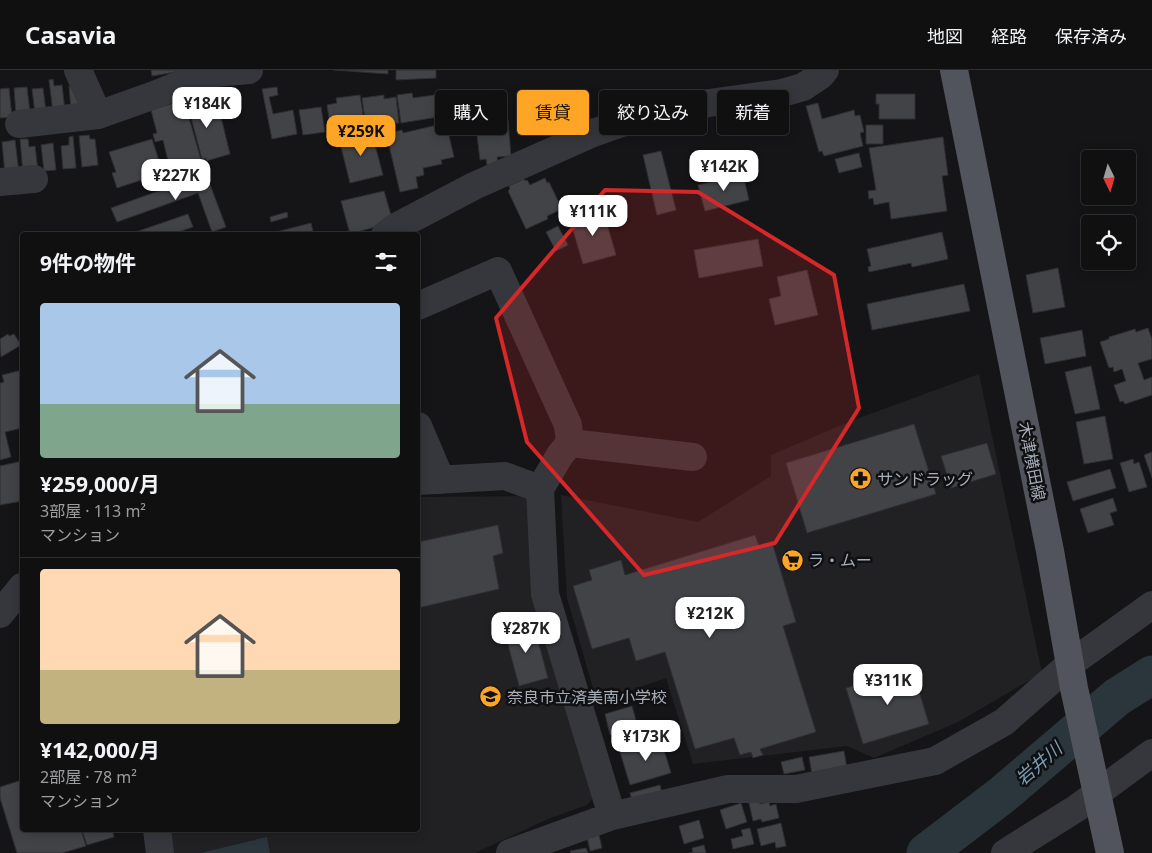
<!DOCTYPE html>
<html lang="ja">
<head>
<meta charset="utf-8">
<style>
  body { margin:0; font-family:"Noto Sans","Noto Sans JP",sans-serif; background:#19191a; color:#f1f3f6; height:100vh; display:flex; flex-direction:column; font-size:19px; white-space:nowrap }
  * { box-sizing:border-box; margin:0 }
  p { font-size:16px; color:#9c9d9f }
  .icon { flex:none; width:28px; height:28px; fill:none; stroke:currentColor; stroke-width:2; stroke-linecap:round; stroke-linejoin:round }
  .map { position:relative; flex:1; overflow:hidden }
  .side { position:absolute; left:20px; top:162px; width:400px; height:600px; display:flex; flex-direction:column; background:#101011; border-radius:5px; box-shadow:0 2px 12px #0003,0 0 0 1px #303031 }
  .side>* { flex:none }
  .guide { position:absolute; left:435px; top:20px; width:475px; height:45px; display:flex; gap:10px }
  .needle { width:32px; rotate:175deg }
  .tools { position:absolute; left:1081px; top:80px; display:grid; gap:10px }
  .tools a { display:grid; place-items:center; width:55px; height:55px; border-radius:5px; background:#101011; box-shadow:0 2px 12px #0003,0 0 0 1px #303031; font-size:25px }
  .price { position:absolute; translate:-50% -42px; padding:0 11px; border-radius:10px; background:#fff; color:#222; font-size:16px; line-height:32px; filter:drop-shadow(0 1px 2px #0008) }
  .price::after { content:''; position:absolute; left:50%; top:30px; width:15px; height:11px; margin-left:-8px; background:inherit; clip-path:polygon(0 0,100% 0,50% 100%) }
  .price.selected { background:#ffa525; color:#111 }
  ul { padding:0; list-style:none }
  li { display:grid; align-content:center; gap:10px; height:265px; padding:0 20px }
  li+li { border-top:1px solid #303031 }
  li span { display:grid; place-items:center; height:155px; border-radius:5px; color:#555 }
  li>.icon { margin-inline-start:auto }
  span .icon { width:90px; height:90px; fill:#fffc; stroke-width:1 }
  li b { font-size:21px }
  h2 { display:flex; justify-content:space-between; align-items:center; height:60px; padding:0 20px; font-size:21px }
  .tag { padding:0 18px; border-radius:5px; background:#101011; box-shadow:0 2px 12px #0003,0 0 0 1px #303031; font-size:18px; line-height:45px }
  .tag.selected { background:#ffa525; color:#111 }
  header { display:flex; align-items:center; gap:30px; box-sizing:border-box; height:70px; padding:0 25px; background:#101011; border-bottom:1px solid #303031 }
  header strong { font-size:24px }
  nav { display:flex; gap:28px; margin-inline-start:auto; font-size:18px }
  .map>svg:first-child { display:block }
  .built { fill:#212124 }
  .water { fill:#2a353c }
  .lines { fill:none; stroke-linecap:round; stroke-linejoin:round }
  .river { stroke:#2a353c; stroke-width:39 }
  .building { fill:#414347; stroke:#2f2f33 }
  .minor { stroke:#35373c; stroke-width:28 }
  .major { stroke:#51545c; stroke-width:28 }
  .marked { fill:#d62828; fill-opacity:0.2; stroke:#d62828; stroke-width:4; stroke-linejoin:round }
  .labels { text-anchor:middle; stroke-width:5; stroke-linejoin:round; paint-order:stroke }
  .street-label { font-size:16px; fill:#a5adb9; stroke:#101012 }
  .poi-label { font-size:16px; fill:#a5adb9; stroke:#101012; text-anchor:start }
  .water-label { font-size:18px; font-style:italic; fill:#799fb7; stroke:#101012 }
</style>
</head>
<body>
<header>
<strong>Casavia</strong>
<nav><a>地図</a><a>経路</a><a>保存済み</a></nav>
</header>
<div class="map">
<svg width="1152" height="783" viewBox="0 0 1152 783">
  <rect width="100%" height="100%" fill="#151517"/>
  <!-- built -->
  <path class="built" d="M979,304L1042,603L958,652L874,688L847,676L693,694L666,608L597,632L567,528L561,425L698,452L771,406V385L851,351Z
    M526,426L533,436L595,726L587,735L548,749L475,783H166L163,760H418V427Z"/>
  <!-- water -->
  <path class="water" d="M267,767L270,783H200Z"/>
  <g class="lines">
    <!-- river -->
    <path class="river" d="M926,783L1002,725L1117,627L1152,605"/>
  </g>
  <!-- building -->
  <path class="building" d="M151,0H187L152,6Z
    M334,0H388V4Z
    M396,0H436V8L396,10Z
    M53,9L54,16L62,15L65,41L53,42L49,10Z
    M78,15L86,39L71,40L69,16Z
    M27,17L30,43L16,45L14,18Z
    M277,17L278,25L269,27L273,44L293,40L297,64L272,69L262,19Z
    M9,18L12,47L0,48V19Z
    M43,18L46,42L35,43L32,19Z
    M199,21L204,40L208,39L210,46L220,43L230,84L206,91V88L202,89L185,25Z
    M412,23L413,28L434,25L435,30H438L439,38H445L446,43L437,45L438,47L401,53L397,25Z
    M876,24H915V49H879V34H876Z
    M360,25L365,57L331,62L327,35L337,33L336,28Z
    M384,25V29L396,27L399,53L366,57L362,28Z
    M184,30L201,90L170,99L163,70L155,72L153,64L157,63L151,40Z
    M549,32V37L564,35L567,59L533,63L531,44L520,45L519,36Z
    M587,32L591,54L569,58L566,36Z
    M818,33L822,49L854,40L855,46L860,45L864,62L860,63L863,76L824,86L822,81L819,82L806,36Z
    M487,36L488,52L508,50L511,86L497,87L498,94L487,95L486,89L480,90L476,57L472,58L470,37Z
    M321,37L325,62L303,65L299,40Z
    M446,53L454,87L441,90L442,94L423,98L424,105L416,107L418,118L400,122L387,67L393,65V62L402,60L403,63Z
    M866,55H883V74H866Z
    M371,60L383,105L350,113L339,69Z
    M89,65L90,69H95L98,95L82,97L79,66Z
    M73,66L76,98L63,99L61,76L69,75V67Z
    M943,67L948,105L942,106L947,141L891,149L889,132L874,135L873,128L869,129L868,121L876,120L869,78Z
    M20,69H28L29,77L35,76L38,101L23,103Z
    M152,69L163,103L117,118L112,103L116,102L109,82Z
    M15,70L19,103L5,105L2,72Z
    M53,73L56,100L44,101L41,75Z
    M661,81L676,140L657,145L643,85Z
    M859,83L862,97L839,103L835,89Z
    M206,104L226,157L212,162L198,123L117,152L111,138Z
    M743,104L749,130L705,141L698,115Z
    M545,108L547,113L549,112L562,139L547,146L548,149L526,159L508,121L510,119L509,116L524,109L525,111L527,110L530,115Z
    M384,121L393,152L350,164L341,131Z
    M603,140L616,185L583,194L570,150Z
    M287,142L288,147L271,152L270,147Z
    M188,144L193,157L170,165H127Z
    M311,153L314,165H276V162Z
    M558,156L568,175L556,181L546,162Z
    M942,162L948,189L912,197L911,193L869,202L868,197L871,196L867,179Z
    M758,169L763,196L699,208L694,180Z
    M1058,198L1065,237L1033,243L1026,205Z
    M807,200L818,245L775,255L769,229L781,226L777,207Z
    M964,214L970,241L872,260L867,234Z
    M1148,258L1152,269V289L1138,293L1144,310L1152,307V325L1125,334L1123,331L1120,332L1114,315L1126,311L1122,299L1114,302L1113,297L1109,298L1100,272L1109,269V267L1135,259L1136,262Z
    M1082,260L1086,286L1045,294L1040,268Z
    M8,264L9,266L14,264L21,275L1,287L0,269Z
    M1091,296L1100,339L1075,344L1065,302Z
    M22,300V358L5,362L11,387L0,390V313L4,312L2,305Z
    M1105,346L1113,389L1084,394L1076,352Z
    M914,354L936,424L807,463L786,393Z
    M987,373L996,404L951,418L941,386Z
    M1152,382V408L1144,385Z
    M1133,389L1134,394L1139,392L1147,417L1129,422L1120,393Z
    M22,391V431L0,435V396Z
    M1110,399L1116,418L1073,431L1067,412Z
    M1113,428L1117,441L1110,443L1114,455L1088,463L1080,439Z
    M498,455L503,483L493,486L499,519L418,538V472Z
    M755,465L759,476L772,472L796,552L783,556L816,662L760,679L763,685L753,688L751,682L740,685L734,668L695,679L665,582L636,591L629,568L592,579L573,516L592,510L589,500L621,490L625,505Z
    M533,552L548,608L519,616L504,560Z
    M912,598L929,654L863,674L846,618Z
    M632,636L637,654L629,657L631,664L621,667L620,662L610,665L605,644Z
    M661,670L671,703L630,715L620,682Z
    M844,681L847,698L812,704L809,687Z
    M802,687L805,700L784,704L781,692Z
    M22,710V760H81L86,776L62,783H17L0,728V717Z
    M660,715L662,724L633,733L630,723Z
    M759,730L760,734L769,732L770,736L776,734L779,748L762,752L761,749L753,751L749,733Z
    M741,733L747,752L726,759L720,740Z
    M699,750L704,768L684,774L679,756Z
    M781,753L786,776L776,778L775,772L761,776L757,759Z
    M750,758L754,774L733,779L731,769L743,766L741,760Z
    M82,760H112L114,767L87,775Z
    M599,765L602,778L590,781L587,767Z
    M704,775L706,783H689L693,782L692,778Z
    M586,778L588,783H571L570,781Z"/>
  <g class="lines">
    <!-- minor -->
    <path class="minor" d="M78,0L98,45L157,24L205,4L249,0
      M19,54L98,45
      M0,112L34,109
      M385,165L394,158L474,116L593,63L639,47L709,33L782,23L803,17L821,5L825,0
      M418,236L498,201L568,355L570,373L560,385L540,419
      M418,356L441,410
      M570,373L693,387
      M418,411L505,406L540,419L545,524L612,746
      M0,544L22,517
      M157,760L160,783
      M510,783L612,746L728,719H796L935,691L1004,652L1070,594L1152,535
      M1005,783L1077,738L1152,683"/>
    <!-- major -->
    <path class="major" d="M954,0L1050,481L1074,618L1110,783"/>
  </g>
  <!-- marked area -->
  <path class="marked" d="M605,120L698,122L834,205L859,338L775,473L644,505L527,372L496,248Z"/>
  <!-- icons -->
  <defs>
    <symbol id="pharmacy-disc" viewBox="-11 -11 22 22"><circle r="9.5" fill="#ffa525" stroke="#101012"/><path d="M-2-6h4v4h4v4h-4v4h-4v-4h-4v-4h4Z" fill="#111"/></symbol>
    <symbol id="supermarket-disc" viewBox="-11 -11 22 22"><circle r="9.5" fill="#ffa525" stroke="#101012"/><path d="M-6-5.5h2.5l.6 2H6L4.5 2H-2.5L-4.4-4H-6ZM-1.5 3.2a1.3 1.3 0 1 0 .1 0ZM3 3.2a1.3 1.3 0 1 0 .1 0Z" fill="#111"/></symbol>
    <symbol id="school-disc" viewBox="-11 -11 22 22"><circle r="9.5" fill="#ffa525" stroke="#101012"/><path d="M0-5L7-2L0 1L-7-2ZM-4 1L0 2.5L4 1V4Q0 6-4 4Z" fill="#111"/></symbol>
  </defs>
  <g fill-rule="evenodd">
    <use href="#pharmacy-disc" x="848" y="396" width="25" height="25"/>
    <use href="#supermarket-disc" x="780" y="478" width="25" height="25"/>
    <use href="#school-disc" x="478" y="614" width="25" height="25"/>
  </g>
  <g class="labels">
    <!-- street labels -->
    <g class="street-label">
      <text transform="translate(1032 391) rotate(79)" y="6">木津横田線</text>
    </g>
    <!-- poi labels -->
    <g class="poi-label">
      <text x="877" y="415">サンドラッグ</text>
      <text x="808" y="496">ラ・ムー</text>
      <text x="507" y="633">奈良市立済美南小学校</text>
    </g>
    <!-- water labels -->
    <g class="water-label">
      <text transform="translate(1039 694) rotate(-41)" y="6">岩井川</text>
    </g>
  </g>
</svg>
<div class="tools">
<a><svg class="needle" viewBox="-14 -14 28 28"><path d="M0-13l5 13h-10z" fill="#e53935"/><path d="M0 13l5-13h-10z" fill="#9c9d9f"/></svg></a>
<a><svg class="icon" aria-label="locate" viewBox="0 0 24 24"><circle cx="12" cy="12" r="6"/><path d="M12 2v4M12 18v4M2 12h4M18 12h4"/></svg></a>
</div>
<b class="price" style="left:207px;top:59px">¥184K</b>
<b class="price selected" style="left:361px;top:87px">¥259K</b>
<b class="price" style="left:724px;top:122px">¥142K</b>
<b class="price" style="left:176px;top:131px">¥227K</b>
<b class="price" style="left:593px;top:167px">¥111K</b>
<b class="price" style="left:710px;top:569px">¥212K</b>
<b class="price" style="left:526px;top:584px">¥287K</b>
<b class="price" style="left:888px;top:636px">¥311K</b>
<b class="price" style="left:646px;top:692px">¥173K</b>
<div class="guide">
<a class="tag">購入</a>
<a class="tag selected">賃貸</a>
<a class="tag">絞り込み</a>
<a class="tag">新着</a>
</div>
<section class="side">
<h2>9件の物件<svg class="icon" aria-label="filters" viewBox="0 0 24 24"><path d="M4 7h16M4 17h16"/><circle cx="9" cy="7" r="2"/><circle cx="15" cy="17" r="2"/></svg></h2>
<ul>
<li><span style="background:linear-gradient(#a9c7e8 65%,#7fa58c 0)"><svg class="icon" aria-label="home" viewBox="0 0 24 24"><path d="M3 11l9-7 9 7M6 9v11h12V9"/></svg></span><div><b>¥259,000/月</b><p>3部屋 · 113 m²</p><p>マンション</p></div></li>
<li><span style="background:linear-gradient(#ffd9b3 65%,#c2b280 0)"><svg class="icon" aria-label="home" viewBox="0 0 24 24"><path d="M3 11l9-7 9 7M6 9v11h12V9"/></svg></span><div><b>¥142,000/月</b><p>2部屋 · 78 m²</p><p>マンション</p></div></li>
</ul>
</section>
</div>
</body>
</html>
